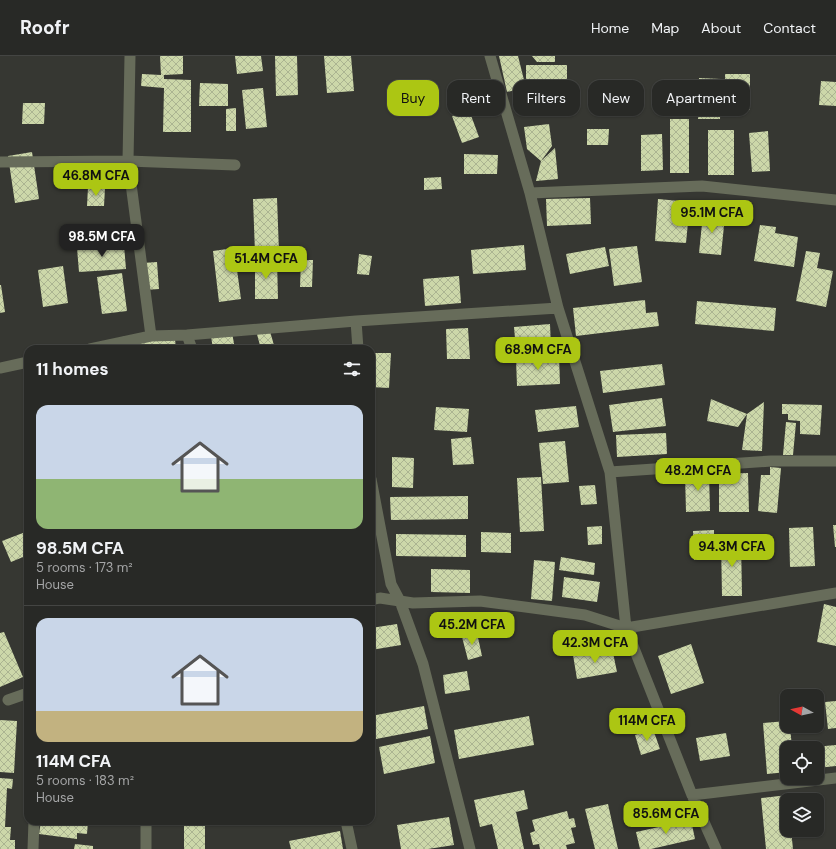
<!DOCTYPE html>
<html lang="en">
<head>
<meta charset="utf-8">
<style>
  body { margin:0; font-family:"DM Sans",sans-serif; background:#343532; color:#f1f3f6; height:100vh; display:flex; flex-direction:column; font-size:15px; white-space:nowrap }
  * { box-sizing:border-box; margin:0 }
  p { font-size:13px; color:#a5a6a7 }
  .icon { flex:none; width:22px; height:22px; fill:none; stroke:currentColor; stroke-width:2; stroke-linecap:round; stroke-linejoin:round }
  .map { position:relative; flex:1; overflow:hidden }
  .drawer { position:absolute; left:24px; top:289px; width:351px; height:480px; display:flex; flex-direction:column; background:#282926; border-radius:12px; box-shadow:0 1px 3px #0004,0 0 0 1px #444543 }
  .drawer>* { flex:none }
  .guide { position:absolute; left:387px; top:24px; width:380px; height:36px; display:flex; gap:8px }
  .needle { width:26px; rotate:278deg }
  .tools { position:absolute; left:780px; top:633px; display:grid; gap:8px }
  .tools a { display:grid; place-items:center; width:44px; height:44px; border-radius:8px; background:#282926; box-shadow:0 1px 3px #0004,0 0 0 1px #444543; font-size:20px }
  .price { position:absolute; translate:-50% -34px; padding:0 9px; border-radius:8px; background:#acc613; color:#111; font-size:13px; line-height:26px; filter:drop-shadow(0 1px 2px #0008) }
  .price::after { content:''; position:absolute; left:50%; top:24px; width:12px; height:9px; margin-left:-6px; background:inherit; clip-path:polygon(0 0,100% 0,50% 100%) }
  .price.on { background:#222; color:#fff }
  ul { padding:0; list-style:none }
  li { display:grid; align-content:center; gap:8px; height:212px; padding:0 12px }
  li+li { border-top:1px solid #444543 }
  li span { display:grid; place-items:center; height:124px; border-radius:12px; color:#555 }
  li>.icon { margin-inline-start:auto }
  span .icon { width:72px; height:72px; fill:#fffc; stroke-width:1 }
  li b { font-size:17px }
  h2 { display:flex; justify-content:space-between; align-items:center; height:48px; padding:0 12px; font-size:17px }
  .tag { padding:0 14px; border-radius:12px; background:#282926; box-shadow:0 1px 3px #0004,0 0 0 1px #444543; font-size:14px; line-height:36px }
  .tag.on { background:#acc613; color:#111 }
  header { display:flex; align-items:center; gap:24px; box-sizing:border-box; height:56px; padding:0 20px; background:#282926; border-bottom:1px solid #444543 }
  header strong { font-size:19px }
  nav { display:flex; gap:22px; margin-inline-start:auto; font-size:14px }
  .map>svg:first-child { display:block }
  .building { fill:url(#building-cross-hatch) }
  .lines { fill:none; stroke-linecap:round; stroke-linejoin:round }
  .minor { stroke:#676c5a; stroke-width:11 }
</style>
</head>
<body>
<header>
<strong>Roofr</strong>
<nav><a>Home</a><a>Map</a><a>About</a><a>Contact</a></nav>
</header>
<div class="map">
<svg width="836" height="793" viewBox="0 0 836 793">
  <defs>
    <pattern id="building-cross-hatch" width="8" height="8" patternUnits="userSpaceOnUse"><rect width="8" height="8" fill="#ccd7a9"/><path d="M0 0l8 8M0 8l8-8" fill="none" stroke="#abb491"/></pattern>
  </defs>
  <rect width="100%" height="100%" fill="#363732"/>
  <!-- building -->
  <path class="building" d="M160,0H183V18L164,19V23L191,24V76H163L164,32L141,30L142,18L161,19Z
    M235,0H261L263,15L237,18Z
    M275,0H297L298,39L276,40Z
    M324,0H351L354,35L327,37Z
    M499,0H518L526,32L507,36Z
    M532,0H555V6H537Z
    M526,9H567V32H526Z
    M725,18H750V54L726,55Z
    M699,22L721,23L720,63H698Z
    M821,25L836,26V50L819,49Z
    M200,27L228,28V50H199Z
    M263,32L267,71L246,73L242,34Z
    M23,47H45L44,68H22Z
    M236,52V75H226V53Z
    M469,54L479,81L462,87L452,60Z
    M670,63H689V117H670Z
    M549,68L552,90L541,105L527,93L524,71Z
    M587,73H609L608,89H587Z
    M708,74H734V119H708Z
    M768,75L770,115L752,116L749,77Z
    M662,78L663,114L641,115V79Z
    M555,92L558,123L536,125L541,105Z
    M32,96L39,143L15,147L8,100Z
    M464,98L498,99L497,118H464Z
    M441,121L442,133L424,134V122Z
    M88,131L105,132L104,150H87Z
    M277,142L279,196L255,197L253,143Z
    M590,142L591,168L547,170L546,143Z
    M658,143L690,146L686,187L655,185Z
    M703,158L725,160L721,199L699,197Z
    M760,169L776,171L775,177L798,181L794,211L754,205Z
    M124,189L126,213L79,216L77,192Z
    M524,189L526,214L473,218L471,194Z
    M637,190L642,226L614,230L609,193Z
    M605,191L609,210L570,218L566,198Z
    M234,192L241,243L219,246L213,195Z
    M806,195L820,197L817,212L833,215L826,251L796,245Z
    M359,198L372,200L369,219L357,218Z
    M277,204L278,243H255V205Z
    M301,204H313L312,231H300Z
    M157,206L159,233L145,234L143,207Z
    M63,210L68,247L43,251L38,214Z
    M122,217L127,255L102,258L97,221Z
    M459,220L461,247L425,250L423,223Z
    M0,229H1L5,256L0,257Z
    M645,244L646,257L657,256L659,270L576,280L573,252Z
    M697,245L776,252L774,275L695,268Z
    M268,268L275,293H261L255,271Z
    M550,268L551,292L516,294L514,271Z
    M231,271L235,293H213L210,274Z
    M468,272L470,303H447L446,273Z
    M174,275L176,292L168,293H123L122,281Z
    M372,297H391L389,332L371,331Z
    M559,300L560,328L517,330L516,303Z
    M662,308L665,329L603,337L600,315Z
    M662,342L666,370L613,376L609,349Z
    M711,343L747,358L738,371L707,365Z
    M764,346L762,395L742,394L747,358Z
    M782,348L822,349L820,379L800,378V365L788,364V358H782Z
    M576,350L579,371L538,376L535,354Z
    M436,351L469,353L467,376L434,374Z
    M786,366L796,367L793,399H783Z
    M666,377L667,398L617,401L616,379Z
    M471,381L474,408L453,409L451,383Z
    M565,385L569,426L543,428L539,387Z
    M392,401L414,402L413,432L392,431Z
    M770,411L781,412L777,457L758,455L761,419H770Z
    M709,417L710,455L686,456L685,418Z
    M748,417L749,456H719V418Z
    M541,421L544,475L520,476L517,422Z
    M595,429L597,448L581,449L579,430Z
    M468,440V463L391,464L390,441Z
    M833,469H836V491H835Z
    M602,470V488L588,489L587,471Z
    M813,471L815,510L790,511L789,472Z
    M714,474V503L694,504L693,475Z
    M28,475V499L11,506L2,485Z
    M481,476L511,477V497L481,496Z
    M396,478L466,479V501L396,500Z
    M741,484L742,540H722L721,485Z
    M561,501L595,507L594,519L559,514Z
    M534,504L555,506L552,545L531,543Z
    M431,513L470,514V537L431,536Z
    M564,521L600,526L597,546L562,541Z
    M824,548L836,551V590L817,586Z
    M397,568L401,589L371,594V572Z
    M4,576L23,621L0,631V577Z
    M477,577L482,600L468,604L462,581Z
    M691,588L704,627L671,638L658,600Z
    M612,592L617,616L577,623L573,599Z
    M467,615L470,634L445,638L443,619Z
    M836,645V672L828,673L825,646Z
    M424,650L428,673L371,684V660Z
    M529,660L534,689L459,703L454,674Z
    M0,664L17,665L14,717L0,716Z
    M787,665V670H790L792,692H787V716L767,718L763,667Z
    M653,673L660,693L641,699L635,679Z
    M726,677L730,700L700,705L696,682Z
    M430,680L435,707L384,718L379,691Z
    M836,689V710L817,712V692H814V691Z
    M0,722L13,723L12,733L7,732L5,771H11L10,784H15V793H0Z
    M524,734L528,753L516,756L524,793H498L492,768L480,771L474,744Z
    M788,739L789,744H787V774H791L793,793H766L761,742Z
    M608,748L618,793H595L585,753Z
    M567,755L569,763L574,762L576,771L571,772L575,787L566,789L567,793H540L539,788L533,789L530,777L535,775L532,764Z
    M449,761L454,789L428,793H401L397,769Z
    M691,764L695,783L651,793H640L636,776Z
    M41,765H88L87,778L77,777V783L39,778Z
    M184,765H205V793H184Z
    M340,775L343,793H291L289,785Z
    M75,788L93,790V793H74Z"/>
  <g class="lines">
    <!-- minor -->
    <path class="minor" d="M130,0L128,105L151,280
      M490,0L530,137L558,252L610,416L626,572L692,739L716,793
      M0,106L128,105L235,109
      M530,137L702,130L836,144
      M356,265L358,293
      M187,279L192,293
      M90,293L151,280L187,279L356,265L558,252
      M0,312L28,306
      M610,416L771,405H836
      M371,423L391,528L400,545L423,608L470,793
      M371,544L380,542L413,547L480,545L585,559L626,572L836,537
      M8,644L28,637
      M692,739L836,722
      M146,765V793
      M346,765L352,793
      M33,793L34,765"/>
  </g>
</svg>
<div class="tools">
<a><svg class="needle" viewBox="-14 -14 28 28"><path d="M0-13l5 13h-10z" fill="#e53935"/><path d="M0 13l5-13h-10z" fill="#a5a6a7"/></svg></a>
<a><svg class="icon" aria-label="locate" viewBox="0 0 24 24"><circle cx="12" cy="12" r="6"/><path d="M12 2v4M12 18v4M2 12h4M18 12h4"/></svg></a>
<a><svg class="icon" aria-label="layers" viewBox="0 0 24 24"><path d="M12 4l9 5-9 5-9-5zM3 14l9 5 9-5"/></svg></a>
</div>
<b class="price" style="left:96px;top:141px">46.8M CFA</b>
<b class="price" style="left:712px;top:178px">95.1M CFA</b>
<b class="price on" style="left:102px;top:202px">98.5M CFA</b>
<b class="price" style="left:266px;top:224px">51.4M CFA</b>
<b class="price" style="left:538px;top:315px">68.9M CFA</b>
<b class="price" style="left:698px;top:436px">48.2M CFA</b>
<b class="price" style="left:732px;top:512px">94.3M CFA</b>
<b class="price" style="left:472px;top:590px">45.2M CFA</b>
<b class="price" style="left:595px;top:608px">42.3M CFA</b>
<b class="price" style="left:647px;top:686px">114M CFA</b>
<b class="price" style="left:666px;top:779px">85.6M CFA</b>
<div class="guide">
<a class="tag on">Buy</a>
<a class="tag">Rent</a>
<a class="tag">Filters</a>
<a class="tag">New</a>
<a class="tag">Apartment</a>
</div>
<section class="drawer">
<h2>11 homes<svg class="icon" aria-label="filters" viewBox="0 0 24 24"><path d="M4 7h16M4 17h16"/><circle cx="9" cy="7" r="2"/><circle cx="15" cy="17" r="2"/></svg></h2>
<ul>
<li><span style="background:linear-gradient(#c9d6e8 60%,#8fb573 0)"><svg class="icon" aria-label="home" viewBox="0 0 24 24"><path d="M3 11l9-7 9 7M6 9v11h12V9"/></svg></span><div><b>98.5M CFA</b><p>5 rooms · 173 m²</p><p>House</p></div></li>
<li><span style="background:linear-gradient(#c9d6e8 75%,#c2b280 0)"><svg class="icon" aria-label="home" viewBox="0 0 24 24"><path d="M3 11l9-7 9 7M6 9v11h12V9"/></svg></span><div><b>114M CFA</b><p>5 rooms · 183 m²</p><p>House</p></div></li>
</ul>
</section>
</div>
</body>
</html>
